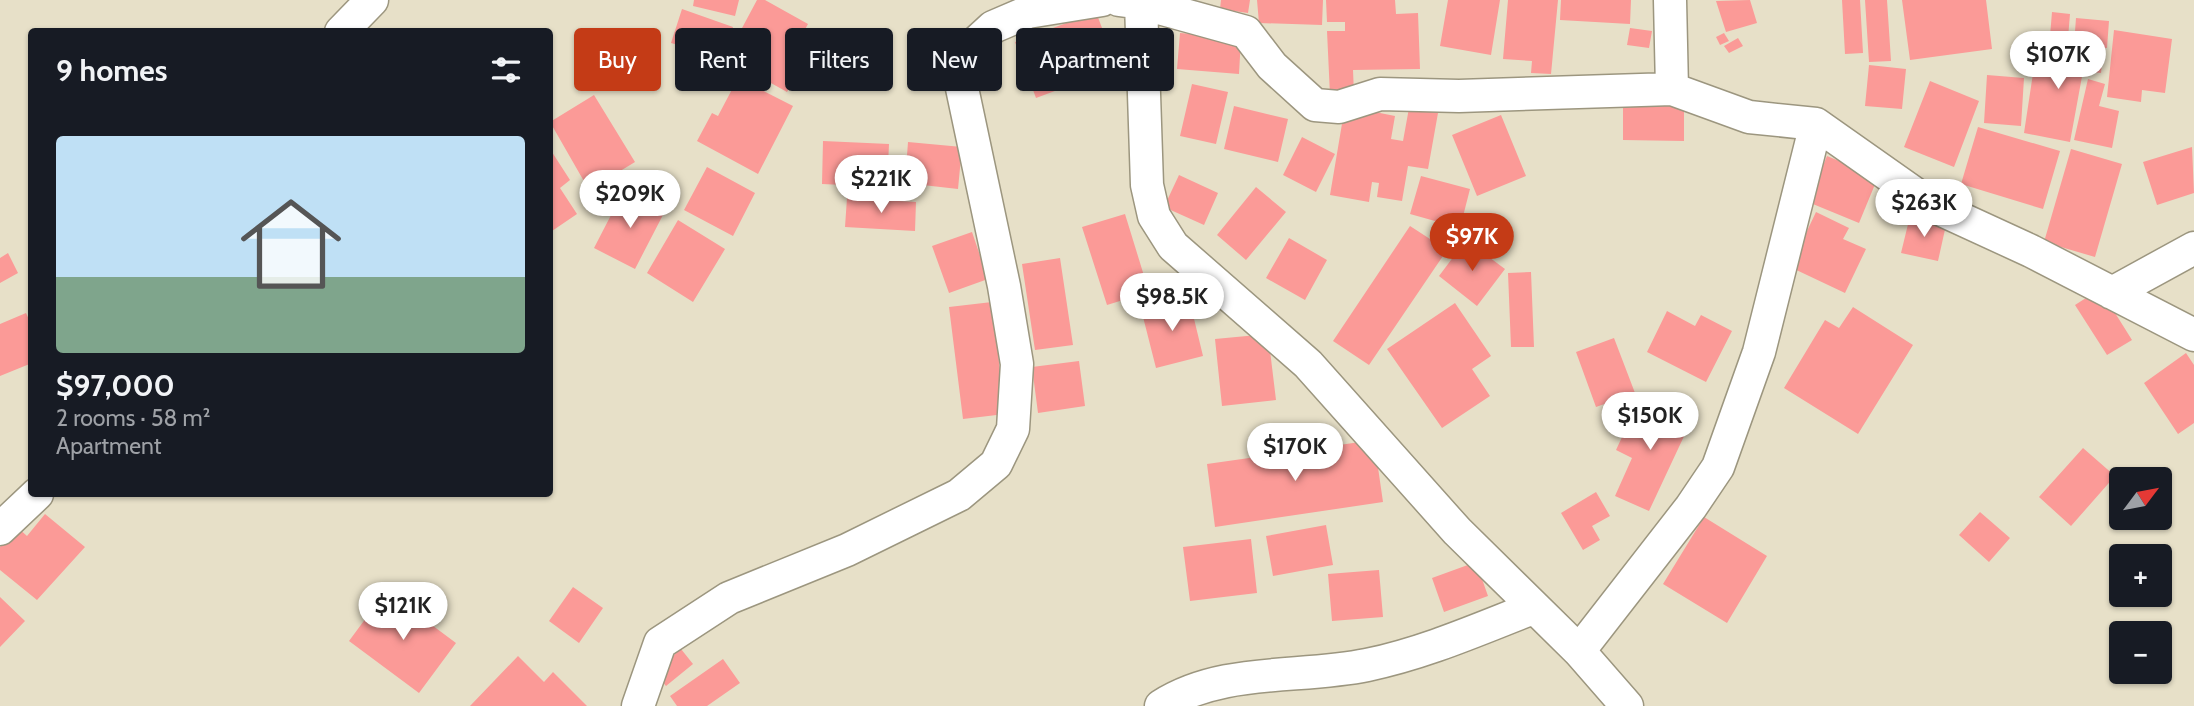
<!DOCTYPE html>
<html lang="en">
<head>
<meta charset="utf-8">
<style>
  body { margin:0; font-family:Cabin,sans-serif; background:#242831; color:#f1f3f6; height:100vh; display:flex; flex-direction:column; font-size:26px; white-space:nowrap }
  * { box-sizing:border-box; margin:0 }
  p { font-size:23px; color:#9ea1a6 }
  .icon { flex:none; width:38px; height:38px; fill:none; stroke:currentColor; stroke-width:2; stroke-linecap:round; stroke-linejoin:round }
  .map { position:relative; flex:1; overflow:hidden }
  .drawer { position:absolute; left:28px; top:28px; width:525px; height:469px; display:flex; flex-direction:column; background:#171b24; border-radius:7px; box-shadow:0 2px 5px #0004 }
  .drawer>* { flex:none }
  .hud { position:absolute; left:574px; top:28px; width:665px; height:63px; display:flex; gap:14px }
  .needle { width:46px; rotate:58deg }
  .tools { position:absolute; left:2109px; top:467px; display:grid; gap:14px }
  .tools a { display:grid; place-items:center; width:63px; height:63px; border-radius:7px; background:#171b24; box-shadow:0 2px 5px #0004; font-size:35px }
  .price { position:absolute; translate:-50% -60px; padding:0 16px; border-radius:24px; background:#fff; color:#222; font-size:23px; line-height:46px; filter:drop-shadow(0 2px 4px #0008) }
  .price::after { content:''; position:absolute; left:50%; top:42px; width:21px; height:16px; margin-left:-10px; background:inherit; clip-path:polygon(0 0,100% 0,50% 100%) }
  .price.active { background:#c43b16; color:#fff }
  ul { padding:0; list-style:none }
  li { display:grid; align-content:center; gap:14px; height:371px; padding:0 28px }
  li span { display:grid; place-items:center; height:217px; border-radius:7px; color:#555 }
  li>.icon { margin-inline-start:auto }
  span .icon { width:126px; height:126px; fill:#fffc; stroke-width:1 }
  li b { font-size:30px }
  h2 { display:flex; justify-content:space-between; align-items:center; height:84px; padding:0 28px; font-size:30px }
  .chip { padding:0 24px; border-radius:7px; background:#171b24; box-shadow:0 2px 5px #0004; font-size:24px; line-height:63px }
  .chip.active { background:#c43b16; color:#fff }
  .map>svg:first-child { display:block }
  .building { fill:#fb9a97 }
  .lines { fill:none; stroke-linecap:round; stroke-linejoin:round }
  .minor-casing { stroke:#9c967f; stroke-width:35 }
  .minor { stroke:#fff; stroke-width:32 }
</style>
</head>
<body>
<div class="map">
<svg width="2194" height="706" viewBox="0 0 2194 706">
  <rect width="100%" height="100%" fill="#e7e0c8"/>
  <!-- building -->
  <path class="building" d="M694,0H739L735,16L693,6Z
    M757,0H765L808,24L792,53L805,60L787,92L726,58Z
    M1221,0H1250L1248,13L1220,9Z
    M1257,0H1323L1322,25L1259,23Z
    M1326,0H1395L1396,14L1418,13L1420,69L1353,70L1354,94L1330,95L1327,31H1345V22H1327Z
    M1448,0H1500L1491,55L1440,46Z
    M1508,0H1558L1551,74L1531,73L1532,61L1503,59Z
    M1561,0H1631L1630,24L1560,20Z
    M1750,0L1757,23L1726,32L1716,1Z
    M1842,0H1860L1863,53L1845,54Z
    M1865,0H1887L1891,61L1869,62Z
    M1902,0H1986L1992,49L1910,60Z
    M682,9L733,27L718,79L679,65L685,47L671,43Z
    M1096,12L1117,68L1036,98L1015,42Z
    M2052,12L2070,14L2068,38L2050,36Z
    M2076,18L2109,21L2107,48L2074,45Z
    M1630,28L1652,31L1649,48L1627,45Z
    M2114,30L2172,39L2165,93L2142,90L2141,102L2107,97Z
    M1180,33L1241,38L1239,74L1177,69Z
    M1724,33L1729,41L1720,45L1716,37Z
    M1738,38L1743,46L1729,53L1724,46Z
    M2037,47L2103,53L2101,73L2083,71L2070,142L2024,133Z
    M1869,65L1906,69L1902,109L1865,106Z
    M1987,75L2024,78L2021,126L1984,123Z
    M738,78L793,106L758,174L697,141L712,113L718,116Z
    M2088,79L2105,84L2099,106L2119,111L2112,148L2074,140Z
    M1930,81L1979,101L1954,167L1904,147Z
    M1192,84L1228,92L1216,144L1180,136Z
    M594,95L635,162L589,190L550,122Z
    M1623,99H1684V141L1623,140Z
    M1234,106L1288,119L1278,162L1224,149Z
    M1345,106L1395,116L1391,139L1403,141L1409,108L1438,113L1428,169L1408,166L1402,201L1377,197L1379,183L1372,182L1369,202L1330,195Z
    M1501,115L1526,176L1477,196L1452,135Z
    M1978,127L2060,151L2043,209L1961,184Z
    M1302,137L1335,154L1316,192L1283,175Z
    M823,141L889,144L887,187L822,184Z
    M908,142L962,147L958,189L905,183Z
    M2192,147L2194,193L2157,205L2143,162Z
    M550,149L570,180L560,188L577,214L552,231L550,227Z
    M2071,149L2122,164L2095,257L2044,242Z
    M1827,156L1878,177L1859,223L1808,202Z
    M707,167L755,193L733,236L684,210Z
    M1179,175L1218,193L1204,225L1164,207Z
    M1421,176L1470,189L1460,228L1410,214Z
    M1256,187L1286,212L1246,260L1217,235Z
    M624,190L665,211L635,269L594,248Z
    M847,198L916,202L915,231L845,227Z
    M1816,212L1849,228L1843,239L1866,249L1845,293L1790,267Z
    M1125,214L1149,292L1107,305L1082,227Z
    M1910,216L1946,225L1938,261L1901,253Z
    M678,220L725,249L693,302L647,273Z
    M1410,226L1447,250L1369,365L1333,341Z
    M972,232L988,279L949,293L932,246Z
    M1289,238L1327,260L1305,300L1266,278Z
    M1466,240L1505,269L1477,306L1439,276Z
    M8,253L18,273L0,283V258Z
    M1060,258L1073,345L1035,350L1022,264Z
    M1531,272L1534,347H1511L1508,273Z
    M2100,289L2132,340L2107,355L2075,305Z
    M1189,298L1203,356L1156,368L1141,309Z
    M992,302L1005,414L963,419L949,307Z
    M1455,303L1491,356L1472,369L1490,396L1442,428L1387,349Z
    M1853,307L1913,345L1858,434L1784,388L1825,320L1839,328Z
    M1667,311L1695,326L1701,315L1732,331L1706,382L1647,352Z
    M26,313L32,326V363L0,376V324Z
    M1268,334L1276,400L1222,406L1215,339Z
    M1614,338L1635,393L1596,407L1576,352Z
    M2186,353L2194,365V423L2178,434L2144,383Z
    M1079,361L1085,406L1038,413L1032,367Z
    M1658,401L1693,417L1649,511L1615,496L1632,458L1616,450L1636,407L1652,415Z
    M1374,440L1383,502L1215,527L1207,464Z
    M2083,448L2115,476L2071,526L2039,497Z
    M1596,492L1610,516L1592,526L1600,540L1583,550L1561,513Z
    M1980,512L2010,538L1989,562L1959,535Z
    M45,514L85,547L37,600L0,570V547L17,527L27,536Z
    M1704,517L1767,556L1727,623L1663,584Z
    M1326,525L1333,565L1273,576L1266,536Z
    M1251,539L1257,593L1190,601L1183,547Z
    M1476,562L1488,596L1444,612L1432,578Z
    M1379,570L1383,617L1332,621L1328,574Z
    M573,587L603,608L579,643L549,621Z
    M386,591L456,643L419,693L349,641Z
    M0,597L25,621L0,647Z
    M681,649L693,664L666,686L654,672Z
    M518,656L544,682L553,672L587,706H470Z
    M723,659L740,683L707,706H677L670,696Z"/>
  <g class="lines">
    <defs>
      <path id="minor" d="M1119,0L1141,3L1246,32L1272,66L1315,105L1339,107L1380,94L1459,96L1672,89L1749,117L1816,124L1931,205L2031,251L2194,335
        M1670,0L1672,89
        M1141,3L1147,185L1154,216L1173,246L1308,364L1457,531L1579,651L1627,706
        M341,32L372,0
        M2112,293L2194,248
        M0,529L37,494
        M1579,651L1691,507L1718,467L1759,352L1816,124
        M638,706L660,643L729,598L847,550L959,495L996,464L1013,429L1017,364L1004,286L962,88L968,50L993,27L1028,12L1102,0
        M1161,706C1222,667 1299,679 1367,665C1425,653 1479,629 1533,608"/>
    </defs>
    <!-- minor casing -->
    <use href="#minor" class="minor-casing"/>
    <!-- minor -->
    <use href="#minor" class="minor"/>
  </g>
</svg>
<div class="tools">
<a><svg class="needle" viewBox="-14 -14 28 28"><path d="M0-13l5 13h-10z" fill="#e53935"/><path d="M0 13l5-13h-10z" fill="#9ea1a6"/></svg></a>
<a>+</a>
<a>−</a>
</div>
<b class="price" style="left:2058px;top:91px">$107K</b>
<b class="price" style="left:881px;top:215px">$221K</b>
<b class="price" style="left:630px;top:230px">$209K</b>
<b class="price" style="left:1924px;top:239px">$263K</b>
<b class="price active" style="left:1472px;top:273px">$97K</b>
<b class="price" style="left:1172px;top:333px">$98.5K</b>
<b class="price" style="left:1650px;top:452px">$150K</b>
<b class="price" style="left:1295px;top:483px">$170K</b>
<b class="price" style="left:403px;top:642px">$121K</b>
<div class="hud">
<a class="chip active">Buy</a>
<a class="chip">Rent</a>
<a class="chip">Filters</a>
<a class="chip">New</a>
<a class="chip">Apartment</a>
</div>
<section class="drawer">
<h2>9 homes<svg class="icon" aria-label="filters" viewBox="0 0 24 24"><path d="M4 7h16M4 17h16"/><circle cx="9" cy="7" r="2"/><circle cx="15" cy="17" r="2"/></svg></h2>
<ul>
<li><span style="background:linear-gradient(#bfe0f5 65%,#7fa58c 0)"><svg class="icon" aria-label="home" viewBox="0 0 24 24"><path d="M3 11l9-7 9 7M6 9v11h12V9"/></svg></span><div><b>$97,000</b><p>2 rooms · 58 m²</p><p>Apartment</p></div></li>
</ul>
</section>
</div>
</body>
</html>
